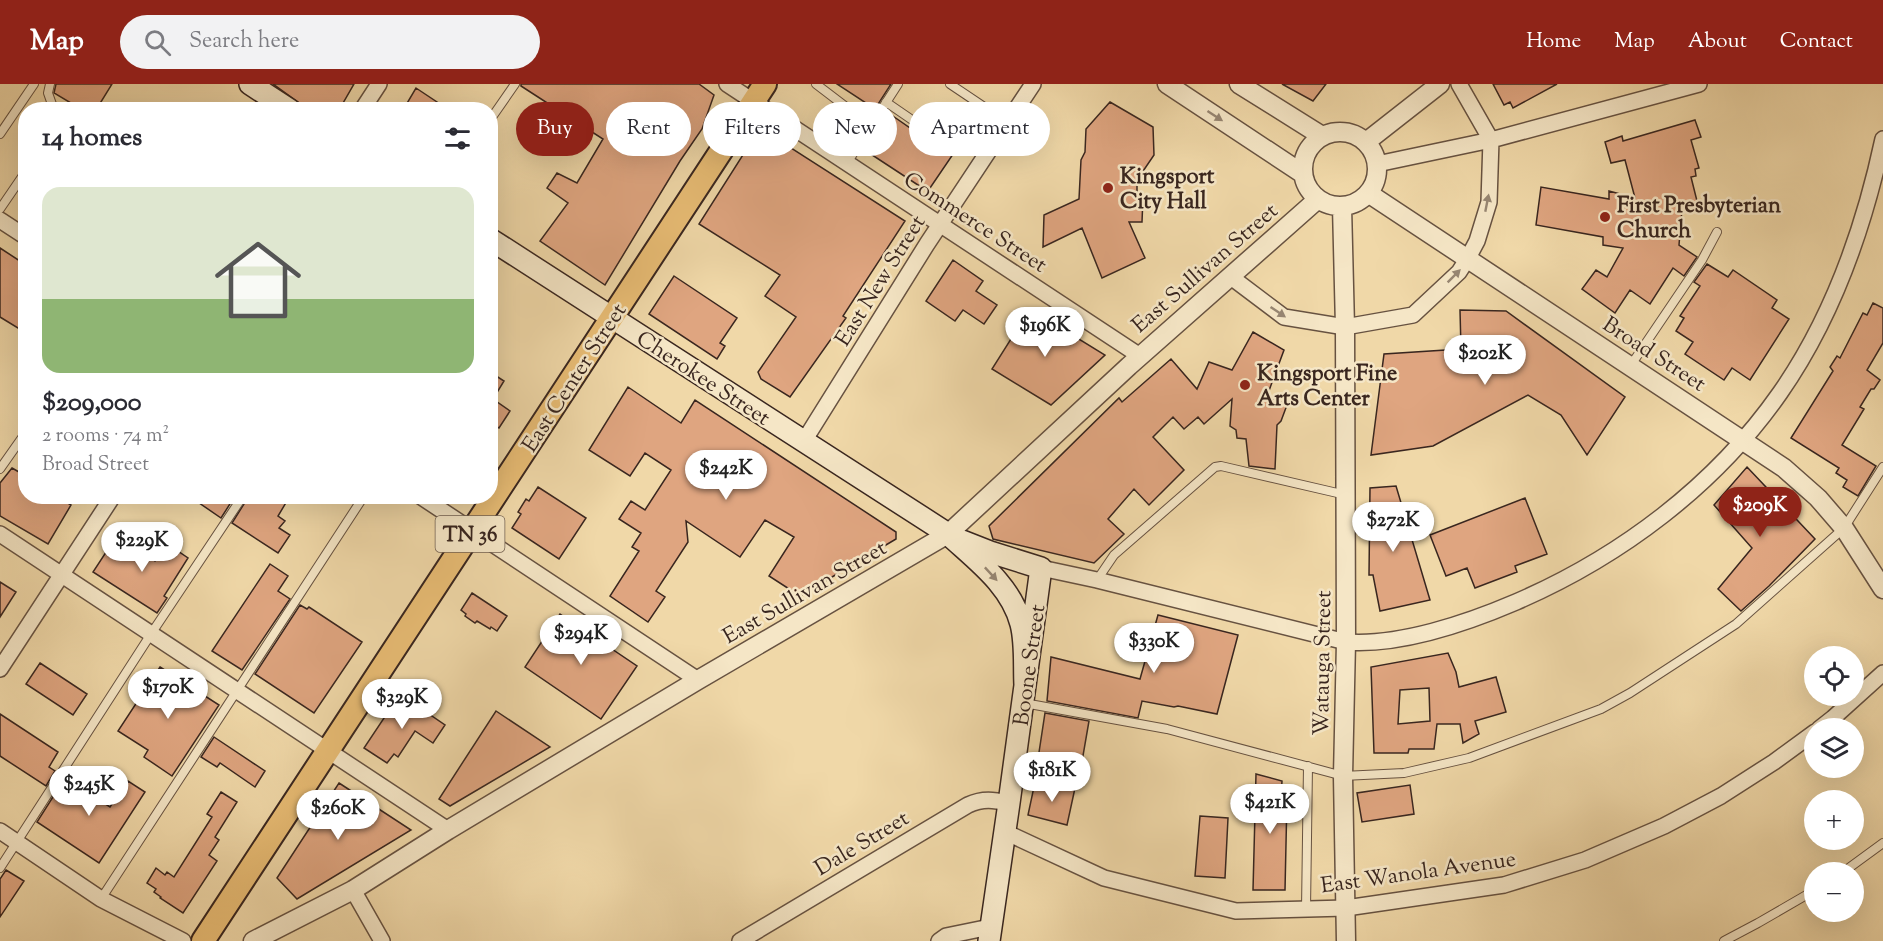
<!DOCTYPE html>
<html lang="en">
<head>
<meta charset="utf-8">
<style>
  body { margin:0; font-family:"Sorts Mill Goudy",serif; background:#f2f2f3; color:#2b2b33; height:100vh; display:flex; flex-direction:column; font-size:22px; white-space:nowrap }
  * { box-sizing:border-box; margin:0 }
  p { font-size:20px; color:#7c7c81 }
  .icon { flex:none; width:33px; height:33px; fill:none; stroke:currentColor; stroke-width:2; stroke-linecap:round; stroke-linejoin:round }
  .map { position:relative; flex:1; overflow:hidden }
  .panel { position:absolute; left:18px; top:18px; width:480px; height:402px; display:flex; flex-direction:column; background:#fff; border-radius:24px; box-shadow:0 6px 24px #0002 }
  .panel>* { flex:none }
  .guide { position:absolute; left:516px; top:18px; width:570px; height:54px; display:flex; gap:12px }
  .buttons { position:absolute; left:1804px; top:562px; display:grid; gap:12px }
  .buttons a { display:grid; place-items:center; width:60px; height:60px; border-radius:50%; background:#fff; box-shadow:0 6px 24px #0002; font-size:30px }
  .price { position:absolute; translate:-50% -51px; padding:0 14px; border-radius:21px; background:#fff; color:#222; font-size:20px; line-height:39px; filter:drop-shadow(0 2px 3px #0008) }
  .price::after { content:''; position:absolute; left:50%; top:36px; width:18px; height:14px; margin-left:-9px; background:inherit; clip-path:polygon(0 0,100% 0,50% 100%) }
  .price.active { background:#8f2418; color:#fff }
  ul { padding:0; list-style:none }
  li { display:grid; align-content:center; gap:12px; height:318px; padding:0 24px }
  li+li { border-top:2px solid #e1e1e2 }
  li span { display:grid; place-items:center; height:186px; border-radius:18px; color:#555 }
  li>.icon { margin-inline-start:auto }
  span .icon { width:108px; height:108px; fill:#fffc; stroke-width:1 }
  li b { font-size:26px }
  h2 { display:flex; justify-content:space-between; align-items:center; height:72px; padding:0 24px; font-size:26px }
  .tag { padding:0 21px; border-radius:27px; background:#fff; box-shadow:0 6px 24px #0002; font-size:21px; line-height:54px }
  .tag.active { background:#8f2418; color:#fff }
  header { display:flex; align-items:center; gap:36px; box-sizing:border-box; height:84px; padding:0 30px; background:#8f2418; color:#fff }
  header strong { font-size:28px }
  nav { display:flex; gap:33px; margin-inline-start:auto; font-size:21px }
  .search { width:420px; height:54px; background:#f2f2f3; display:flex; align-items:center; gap:15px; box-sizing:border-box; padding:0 21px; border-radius:33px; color:#7c7c81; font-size:22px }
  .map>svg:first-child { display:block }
  .building { fill:#dfa580; stroke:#39261f; stroke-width:1.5; fill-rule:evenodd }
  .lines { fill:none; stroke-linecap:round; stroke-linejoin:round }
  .service-casing { stroke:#675241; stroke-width:10 }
  .minor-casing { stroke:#675241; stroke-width:18 }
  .tertiary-casing { stroke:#675241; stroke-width:21 }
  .secondary-casing { stroke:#39261f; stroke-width:24 }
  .primary-casing { stroke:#39261f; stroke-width:26 }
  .service { stroke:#f5e6c6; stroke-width:8 }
  .minor { stroke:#f5e6c6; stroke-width:15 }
  .tertiary { stroke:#f5e6c6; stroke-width:18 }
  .secondary { stroke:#f5e6c6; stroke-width:21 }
  .primary { stroke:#e8bc74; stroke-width:22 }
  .oneway { fill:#978672 }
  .poi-dot { fill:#8f2418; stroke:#f5e6c6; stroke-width:2 }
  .labels { text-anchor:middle; stroke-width:5; stroke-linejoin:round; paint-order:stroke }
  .shield { fill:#f5e6c6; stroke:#716051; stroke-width:1.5 }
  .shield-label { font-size:21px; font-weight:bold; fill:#39261f }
  .poi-label { font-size:22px; font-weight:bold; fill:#39261f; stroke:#f5e6c6; text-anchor:start }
  .street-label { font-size:22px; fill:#39261f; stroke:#f5e6c6 }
</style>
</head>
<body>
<header>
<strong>Map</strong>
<div class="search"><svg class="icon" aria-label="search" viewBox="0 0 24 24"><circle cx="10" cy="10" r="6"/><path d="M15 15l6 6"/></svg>Search here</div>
<nav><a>Home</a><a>Map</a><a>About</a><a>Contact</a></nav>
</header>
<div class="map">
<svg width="1883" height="857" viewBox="0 0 1883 857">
  <rect width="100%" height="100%" fill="#f0d8a8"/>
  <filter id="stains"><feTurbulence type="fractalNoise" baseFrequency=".00333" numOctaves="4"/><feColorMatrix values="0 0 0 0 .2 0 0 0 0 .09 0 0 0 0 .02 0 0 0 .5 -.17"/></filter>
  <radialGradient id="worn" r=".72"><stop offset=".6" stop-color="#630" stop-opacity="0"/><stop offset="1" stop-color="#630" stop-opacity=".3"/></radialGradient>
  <!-- building -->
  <path class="building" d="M56,0H112L96,26H67L71,19L54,9Z
    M273,0H354L339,26H309Z
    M521,0H699L714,11L702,45L680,77L605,201L540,157L568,119L547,104L557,89L577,99L603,55L521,2Z
    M837,0H891L875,25Z
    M1282,0H1326L1313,17Z
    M1493,0H1557L1513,24L1510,18L1504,21Z
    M416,4L449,26H403Z
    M1110,18L1153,43L1154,71L1137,96V113H1143L1142,138H1129L1145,174L1102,194L1082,144L1043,163L1044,131L1079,115L1081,76L1085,68L1086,45Z
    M887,28L916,48L923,43V37L926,33L962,57L930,104L925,105L921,103L863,65Z
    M1695,36L1701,53L1691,56L1699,84L1695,85L1696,92L1691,93L1698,121L1682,125L1679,161L1697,173L1684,192L1673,184L1650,220L1630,206L1615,229L1582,205L1596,186L1607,193L1623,164L1603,161V153L1536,141L1541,103L1609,115V107L1635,114L1625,76L1611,79L1605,58L1622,52L1623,57Z
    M760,44L905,137L843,232L846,234L790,313L761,295L758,288L796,233L765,212L780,191L699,140Z
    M0,164L26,181V249L0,233Z
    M953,176L983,197L976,207L997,221L984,240L963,226L955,237L926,217Z
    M1707,180L1728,193L1733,186L1777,216L1772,224L1789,235L1750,296L1732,284L1724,296L1685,270L1693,258L1676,247L1684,234L1680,232L1700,202L1694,198Z
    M674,192L737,234L720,259L725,262L717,275L649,230Z
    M1873,219L1883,224V259L1867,286L1880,296L1874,305H1871L1860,323L1864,325L1842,361L1876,382L1858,412L1843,403L1847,396L1836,389L1839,384L1791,354L1833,287L1830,283L1837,272L1840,274L1863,229L1867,231Z
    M1030,225L1105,271L1051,321L992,285Z
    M1460,226L1506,227L1625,313L1587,371L1561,331L1528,311L1433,362L1371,371L1384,270L1461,265Z
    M1253,248L1284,266L1267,312L1287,321L1281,337L1277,341L1275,385L1249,382L1246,355L1237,354L1236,346L1230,342L1232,315L1204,340L1198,333L1184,345L1173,333L1153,353L1184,386L1149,421L1134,405L1108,435L1124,450L1094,479L993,455L989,442L1119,314L1122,318L1171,275L1197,305L1209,278L1232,286Z
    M490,288L504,297L493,315L510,327L499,344L490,339Z
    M628,303L681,339L695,316L896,448V455L800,512L769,492L794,453L765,436L740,473L686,437L688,458L656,507L665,513L648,538L610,512L639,467L632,463L641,449L619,435L631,417L645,426L671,386L645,369L630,392L589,366Z
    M1747,383L1815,455L1769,502L1741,527L1718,505L1752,464L1714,421Z
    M12,384L26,392V412H57L71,421L48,460L0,432V399Z
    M1396,402L1430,516L1380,527L1373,491H1369L1370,404Z
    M538,403L586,434L559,475L512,444L521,430L518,428L526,415L529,417Z
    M189,412H235L221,434Z
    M249,412H290L278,432L285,437L279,444L290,451L278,469L232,439Z
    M1525,414L1547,470L1515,482L1517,488L1475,504L1467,484L1446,492L1430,451Z
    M112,459L130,470L134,463L155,477L166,459L188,474L164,512L167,514L157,529L93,488Z
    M270,480L288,492L278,507L290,515L242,586L212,567Z
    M0,498L16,508L0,533Z
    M472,509L507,532L497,547L491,543L490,545L477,537L475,539L465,532L466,530L461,526Z
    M300,521L307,525L309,523L362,558L314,629L255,590Z
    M560,530L637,582L601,635L525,583Z
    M1158,531L1238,551L1217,630L1178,622L1174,623L1142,617L1138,634L1047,617L1051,573L1140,595Z
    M1448,569L1456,588L1459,603L1496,593L1506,628L1475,637L1479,650L1463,659L1460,640H1437L1434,665H1409L1408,669H1374L1371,583ZM1429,604L1430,637L1398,640L1400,606Z
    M40,579L87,610L73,631L26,600Z
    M160,583L219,621L172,692L144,673L148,666L118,647Z
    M398,613L421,628L423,626L445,641L433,659L415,647L398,673L394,670L387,679L364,664Z
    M496,627L550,663L450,722L439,715Z
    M1045,629L1089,637L1080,689L1038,675Z
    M0,630L58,668L49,683L55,687L46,702L0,672Z
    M214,653L265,687L255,703L220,679L217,683L201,673Z
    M1256,690L1282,697L1281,713L1287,714L1285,806H1253Z
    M65,694L110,723L128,697L145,708L99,779L37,738Z
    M1035,698L1075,704L1067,741L1028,731Z
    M339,699L411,746L297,815L277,794Z
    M1410,701L1414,730L1362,738L1357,709Z
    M221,708L237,718L215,753L219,756L209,771L217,777L183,829L160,814L161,813L154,808L156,805L147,799L156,784L165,791L167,788L174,793L212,733L207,730Z
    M1200,732L1228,734L1225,794L1195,792Z
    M6,786L24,797L0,833V795Z"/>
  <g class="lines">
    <defs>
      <path id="service" d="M50,0L48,9L54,26
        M816,0L871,42
        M950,0L1008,39
        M886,18L918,40
        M490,36L515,0
        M0,50L34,0
        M847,79L898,0
        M0,125L26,87
        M1631,281L1702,176L1717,148
        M0,385L26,348
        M1097,496L1114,471L1215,383L1221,382L1346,411
        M1024,619L1167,645L1343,692L1404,689L1469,674L1601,625L1630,609L1736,540L1844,444L1883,383
        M0,784L151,550L243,412
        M1842,789L1883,759
        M101,815L364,412
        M1306,825L1308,682
        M1724,857L1758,839L1815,806"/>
      <path id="minor" d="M727,0L1140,272
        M362,26L379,0
        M1377,80L1491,56L1699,0
        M0,136L26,153
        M1231,193L1284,233L1345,243L1413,231L1459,188L1468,174L1477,157L1489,118L1491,56L1459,0
        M804,357L927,160L1033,0
        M420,412L698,596
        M0,450L448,746
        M1041,484L1097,496L1346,558C1399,562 1467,539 1516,518C1620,473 1715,402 1780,309C1833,233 1864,144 1883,55
        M0,585L113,412
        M1819,645L1833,634L1883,589
        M0,747L101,815L183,857
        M1005,748L1104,794L1236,827L1346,824L1504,801L1585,776L1664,742L1721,712L1774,678L1815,648
        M353,806L382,857
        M740,857L968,721C983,714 994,716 1009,719
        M939,857L946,852L990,843"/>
      <path id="tertiary" d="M1167,0L1303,90
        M1239,0L1322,52
        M1303 85a37 37 0 1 1 74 0a37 37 0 1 1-74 0Z
        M1366,58L1440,0
        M1368,109L1784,384L1818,414L1844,444L1883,505
        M1342,122L1345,243L1346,558L1343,692L1346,857
        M253,857L353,806L448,746L698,596L948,450L1129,282L1318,115"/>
      <path id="secondary" d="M250,0L290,26
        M490,155L948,450C976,476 1011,501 1021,540C1026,559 1024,581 1025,601
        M962,457L990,468L1041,484L1009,719L989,857"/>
      <path id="primary" d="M203,857L765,0"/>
    </defs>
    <!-- service casing -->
    <use href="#service" class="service-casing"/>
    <!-- minor casing -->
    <use href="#minor" class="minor-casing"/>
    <!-- tertiary casing -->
    <use href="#tertiary" class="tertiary-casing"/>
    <!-- secondary casing -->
    <use href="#secondary" class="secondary-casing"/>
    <!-- primary casing -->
    <use href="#primary" class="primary-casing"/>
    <!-- service -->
    <use href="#service" class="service"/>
    <!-- minor -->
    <use href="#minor" class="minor"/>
    <!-- tertiary -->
    <use href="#tertiary" class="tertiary"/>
    <!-- secondary -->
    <use href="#secondary" class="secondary"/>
    <!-- primary -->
    <use href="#primary" class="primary"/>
  </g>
  <!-- one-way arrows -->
  <defs><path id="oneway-solid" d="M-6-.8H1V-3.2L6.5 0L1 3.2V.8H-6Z" transform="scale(1.5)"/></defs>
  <g class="oneway">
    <use href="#oneway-solid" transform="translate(1215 32) rotate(33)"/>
    <use href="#oneway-solid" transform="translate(1487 119) rotate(-79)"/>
    <use href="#oneway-solid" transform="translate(1454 192) rotate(-45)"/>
    <use href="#oneway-solid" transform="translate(1278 228) rotate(34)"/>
    <use href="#oneway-solid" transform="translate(991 490) rotate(47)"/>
  </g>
  <!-- markers -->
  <g class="poi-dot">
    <circle cx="1108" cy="104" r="6"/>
    <circle cx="1605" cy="133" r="6"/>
    <circle cx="1245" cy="301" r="6"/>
  </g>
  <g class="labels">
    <!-- shield labels -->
    <rect class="shield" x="435.5" y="432" width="69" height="36" rx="4.5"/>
    <g class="shield-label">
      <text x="470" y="457">TN 36</text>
    </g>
    <!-- poi labels -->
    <g class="poi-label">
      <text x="1120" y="99">Kingsport<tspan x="1120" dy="25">City Hall</tspan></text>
      <text x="1617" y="128">First Presbyterian<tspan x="1617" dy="25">Church</tspan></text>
      <text x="1257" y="296">Kingsport Fine<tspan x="1257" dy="25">Arts Center</tspan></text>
    </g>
    <!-- street labels -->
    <g class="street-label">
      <text transform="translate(976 137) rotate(33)" y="8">Commerce Street</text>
      <text transform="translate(1204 183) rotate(-41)" y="8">East Sullivan Street</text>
      <text transform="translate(879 196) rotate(-58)" y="8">East New Street</text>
      <text transform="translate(1655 269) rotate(33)" y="8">Broad Street</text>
      <text transform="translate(573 293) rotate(-57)" y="8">East Center Street</text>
      <text transform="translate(704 293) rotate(33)" y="8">Cherokee Street</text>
      <text transform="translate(804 507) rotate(-30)" y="8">East Sullivan Street</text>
      <text transform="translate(1321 579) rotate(-89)" y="8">Watauga Street</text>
      <text transform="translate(1028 581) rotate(-82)" y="8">Boone Street</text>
      <text transform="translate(861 758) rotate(-31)" y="8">Dale Street</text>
      <text transform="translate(1418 787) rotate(-8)" y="8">East Wanola Avenue</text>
    </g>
  </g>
  <rect width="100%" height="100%" filter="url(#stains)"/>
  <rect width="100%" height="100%" fill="url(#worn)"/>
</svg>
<div class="buttons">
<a><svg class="icon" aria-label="locate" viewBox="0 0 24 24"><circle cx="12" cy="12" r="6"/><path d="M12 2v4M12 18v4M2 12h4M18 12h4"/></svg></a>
<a><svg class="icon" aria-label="layers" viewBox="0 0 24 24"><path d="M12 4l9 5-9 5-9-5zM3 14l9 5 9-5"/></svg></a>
<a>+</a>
<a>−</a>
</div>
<b class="price" style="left:1045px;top:274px">$196K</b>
<b class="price" style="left:1485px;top:302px">$202K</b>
<b class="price" style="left:726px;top:417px">$242K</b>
<b class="price active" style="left:1760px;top:454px">$209K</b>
<b class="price" style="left:1393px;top:469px">$272K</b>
<b class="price" style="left:142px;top:489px">$229K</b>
<b class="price" style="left:581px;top:582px">$294K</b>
<b class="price" style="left:1154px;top:590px">$330K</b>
<b class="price" style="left:168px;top:636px">$170K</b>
<b class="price" style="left:402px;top:646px">$329K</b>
<b class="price" style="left:1052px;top:719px">$181K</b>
<b class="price" style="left:89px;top:733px">$245K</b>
<b class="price" style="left:1270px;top:751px">$421K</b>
<b class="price" style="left:338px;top:757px">$260K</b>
<div class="guide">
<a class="tag active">Buy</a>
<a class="tag">Rent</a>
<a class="tag">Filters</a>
<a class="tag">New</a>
<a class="tag">Apartment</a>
</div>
<section class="panel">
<h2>14 homes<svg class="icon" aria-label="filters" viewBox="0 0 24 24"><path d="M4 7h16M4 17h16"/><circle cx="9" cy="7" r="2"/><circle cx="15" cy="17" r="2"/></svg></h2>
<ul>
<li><span style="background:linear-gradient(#dfe7d0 60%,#8fb573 0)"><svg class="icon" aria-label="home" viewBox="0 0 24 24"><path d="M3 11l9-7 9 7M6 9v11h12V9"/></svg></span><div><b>$209,000</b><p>2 rooms · 74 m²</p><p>Broad Street</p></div></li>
</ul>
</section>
</div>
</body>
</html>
